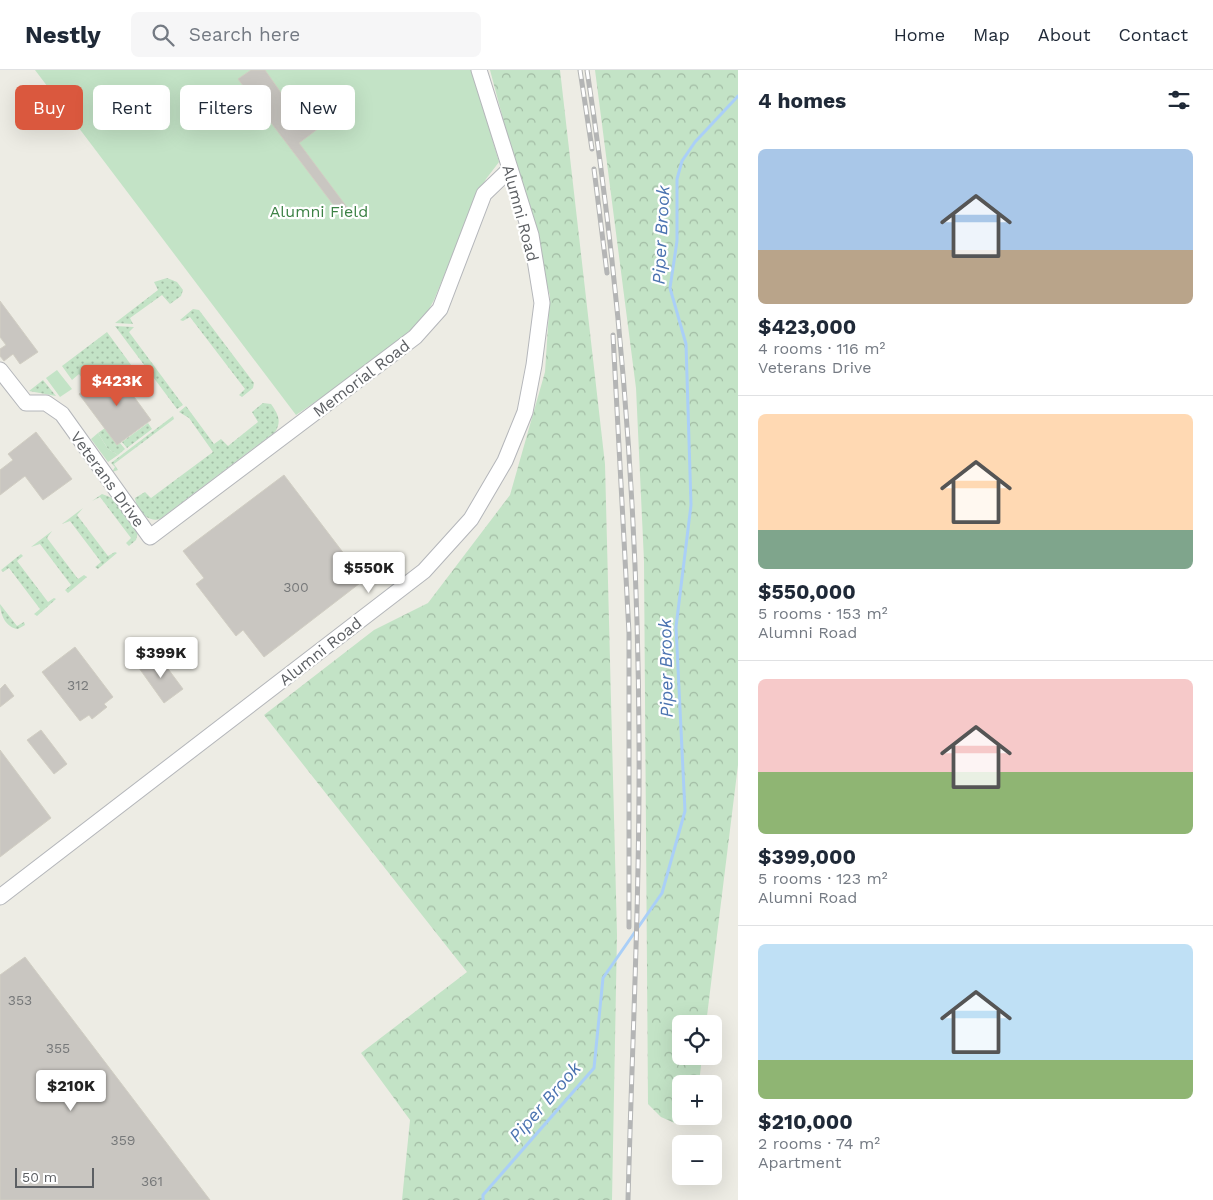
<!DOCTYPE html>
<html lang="en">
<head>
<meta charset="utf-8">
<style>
  body { margin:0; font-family:"Work Sans",sans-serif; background:#f6f6f7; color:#1f2937; height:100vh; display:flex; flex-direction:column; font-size:19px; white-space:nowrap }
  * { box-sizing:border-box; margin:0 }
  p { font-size:16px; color:#747a83 }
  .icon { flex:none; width:28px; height:28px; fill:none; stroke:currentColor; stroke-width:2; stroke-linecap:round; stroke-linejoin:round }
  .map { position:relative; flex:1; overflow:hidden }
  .details { display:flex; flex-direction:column; background:#fff; width:475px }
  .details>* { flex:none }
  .hud { position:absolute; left:15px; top:15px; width:475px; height:45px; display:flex; gap:10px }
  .tools { position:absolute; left:672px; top:945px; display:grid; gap:10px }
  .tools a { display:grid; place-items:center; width:50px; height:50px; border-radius:8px; background:#fff; box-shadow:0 5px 20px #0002; font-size:25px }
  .scale { position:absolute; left:15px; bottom:12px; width:79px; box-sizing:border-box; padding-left:5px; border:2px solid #5c5f63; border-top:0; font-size:14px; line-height:18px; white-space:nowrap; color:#5c5f63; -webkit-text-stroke:4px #fff; paint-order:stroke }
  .price { position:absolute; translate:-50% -42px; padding:0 11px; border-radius:5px; background:#fff; color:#222; font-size:16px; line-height:32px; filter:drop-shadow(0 1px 2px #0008) }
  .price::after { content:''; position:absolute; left:50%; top:30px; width:15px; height:11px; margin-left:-8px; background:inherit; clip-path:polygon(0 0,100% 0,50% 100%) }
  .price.current { background:#da583e; color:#fff }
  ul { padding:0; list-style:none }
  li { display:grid; align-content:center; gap:10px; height:265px; padding:0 20px }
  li+li { border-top:1px solid #e0e1e3 }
  li span { display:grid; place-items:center; height:155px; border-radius:8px; color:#555 }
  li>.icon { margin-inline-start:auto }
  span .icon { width:90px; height:90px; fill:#fffc; stroke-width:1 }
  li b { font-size:21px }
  h2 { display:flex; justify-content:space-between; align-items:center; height:60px; padding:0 20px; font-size:21px }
  .pill { padding:0 18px; border-radius:8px; background:#fff; box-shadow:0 5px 20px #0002; font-size:18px; line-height:45px }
  .pill.current { background:#da583e; color:#fff }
  header { display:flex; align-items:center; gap:30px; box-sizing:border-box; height:70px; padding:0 25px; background:#fff; border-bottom:1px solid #e0e1e3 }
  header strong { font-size:24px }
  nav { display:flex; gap:28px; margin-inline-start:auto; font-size:18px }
  .search { width:350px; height:45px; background:#f6f6f7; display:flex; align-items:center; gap:12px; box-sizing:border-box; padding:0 18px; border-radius:8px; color:#747a83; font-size:19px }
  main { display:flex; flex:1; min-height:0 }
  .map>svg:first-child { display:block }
  .grass { fill:url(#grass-dots) }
  .forest { fill:url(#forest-crowns) }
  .green { fill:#c3e3c6 }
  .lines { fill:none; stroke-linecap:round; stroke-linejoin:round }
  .stream { stroke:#aacff7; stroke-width:3 }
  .building { fill:#c9c6c1; stroke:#d1cec3 }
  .minor-casing { stroke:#b4b6ba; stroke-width:17 }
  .minor { stroke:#fff; stroke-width:15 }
  .rail-casing { stroke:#b4b5b5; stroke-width:5 }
  .rail { stroke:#fff; stroke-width:3; stroke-dasharray:9; stroke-linecap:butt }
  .labels { text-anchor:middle; stroke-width:4.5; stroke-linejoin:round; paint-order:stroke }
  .number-label { font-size:14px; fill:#77797a }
  .park-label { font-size:16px; fill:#3d8246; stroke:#fff }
  .street-label { font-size:16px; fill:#5c5f63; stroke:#fff }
  .water-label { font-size:18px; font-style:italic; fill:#4c74b1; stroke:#fff }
</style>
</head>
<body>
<header>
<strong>Nestly</strong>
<div class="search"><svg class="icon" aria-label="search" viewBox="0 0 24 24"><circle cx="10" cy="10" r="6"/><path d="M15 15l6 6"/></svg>Search here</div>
<nav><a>Home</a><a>Map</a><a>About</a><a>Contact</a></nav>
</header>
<main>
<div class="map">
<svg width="738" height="1130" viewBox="0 0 738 1130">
  <defs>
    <pattern id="grass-dots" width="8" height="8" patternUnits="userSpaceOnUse" patternTransform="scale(1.25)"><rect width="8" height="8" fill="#c3e3c6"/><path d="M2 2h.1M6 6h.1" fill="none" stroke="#a2bba4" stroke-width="1.8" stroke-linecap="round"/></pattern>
    <pattern id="forest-crowns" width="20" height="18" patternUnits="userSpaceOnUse" patternTransform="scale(1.25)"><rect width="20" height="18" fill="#c3e3c6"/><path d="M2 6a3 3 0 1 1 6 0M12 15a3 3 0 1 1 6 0" fill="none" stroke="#a2bba4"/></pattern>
  </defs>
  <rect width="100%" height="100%" fill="#edece4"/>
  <!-- grass -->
  <path class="grass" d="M167,208L177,212L183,220L181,226L170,234L162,225L130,248L133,254L115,253L158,220L154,212Z
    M193,239L199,240L254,313L253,318L242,327L239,325L245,319L190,247L183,251L180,250Z
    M115,256L134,257L129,262L183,335L177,339Z
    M107,262L137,303L132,307L125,299L93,323L79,304L72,310L62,296Z
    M43,310L56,326L29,321Z
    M263,333L271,334C278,344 282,351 275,362L160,449C148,453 136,440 135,428L145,422L151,428L213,382L189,348L179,342L186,336L214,374L221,369L228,376L258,352L252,342Z
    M173,346L174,349L114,394L118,400L112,402L115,397L111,393Z
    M148,353L152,359L127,378L122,372Z
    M105,358L117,375L120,373L125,379L118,385L108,379L98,363Z
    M102,424L115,429L138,462L136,470L129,476L126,473L131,468L100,427L92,431Z
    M83,438L77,445L108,486L115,482L117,483L98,499L95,497L101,492L70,451L62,454Z
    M52,461L47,468L78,509L84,505L87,507L68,523L65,520L71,515L40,474L31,477Z
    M21,484L23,486L17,491L48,532L54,528L56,529L37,546L34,544L40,539L9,498L3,502L1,500Z
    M0,534L17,556L24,552L25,555L18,559C6,558 0,544 0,534Z"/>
  <!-- forest -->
  <path class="forest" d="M490,0H560L605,394L617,865L612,1130H402L410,1050L361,983L467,902L264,645L374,560L428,533L510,425L545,302L550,226Z
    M595,0H738V695L706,954H681V986H702L699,1014H681V1046L695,1047L677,1054L661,1047L648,1034L644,491L636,318Z"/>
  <!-- green -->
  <path class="green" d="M35,0H472L499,92L486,109L474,133L434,230L423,250L356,304L296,345Z
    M57,300L72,319L60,327L46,308Z
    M98,363L108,379L118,385L108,392L91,369Z"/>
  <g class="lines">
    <!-- stream -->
    <path class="stream" d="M483,1130V1125L594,998L603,908L662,823L685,741L676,557L691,435L686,274L670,218L677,171V109L682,91L695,72L738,26"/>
  </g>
  <!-- building -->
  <path class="building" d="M251,0H265L286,30L295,24L319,58L299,73L349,140L341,145L238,9Z
    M0,231L38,282L20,294L13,284L4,291L0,286V279L6,275L0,267Z
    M126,299L140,318L132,324L151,350L117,375L79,324L89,317L93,323Z
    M36,362L72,409L43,430L25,406L0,425V400L13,390L8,384Z
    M284,405L364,510L264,587L243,560L236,566L196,514L204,508L183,481Z
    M75,577L113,627L104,634L107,637L92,649L89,645L80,651L42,602Z
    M157,584L183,619L164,633L139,598Z
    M5,614L14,626L0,637V619Z
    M41,660L67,694L54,704L27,670Z
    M0,680L51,748L0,787Z
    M25,887L210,1130H0V905Z"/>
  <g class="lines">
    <defs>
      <path id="minor" d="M0,300L26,333H46L62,344L150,467L415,267L440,239L484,124L510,99
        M0,827L424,501L471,449L505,391L525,342L534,295L542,233L531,165L479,0"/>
    </defs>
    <!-- minor casing -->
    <use href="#minor" class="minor-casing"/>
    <!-- minor -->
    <use href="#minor" class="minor"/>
    <defs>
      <path id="rail" d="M580,0L592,79
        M587,0C621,222 638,445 639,669C640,823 632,976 628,1130
        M594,99L607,203
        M613,265L629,563V857"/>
    </defs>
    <!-- rail casing -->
    <use href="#rail" class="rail-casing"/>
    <!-- rail -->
    <use href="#rail" class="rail"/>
  </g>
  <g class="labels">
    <!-- number labels -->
    <g class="number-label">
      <text x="296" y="522">300</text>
      <text x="78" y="620">312</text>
      <text x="20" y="935">353</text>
      <text x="58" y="983">355</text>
      <text x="123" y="1075">359</text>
      <text x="152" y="1116">361</text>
    </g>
    <!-- park labels -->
    <g class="park-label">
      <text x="319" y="147">Alumni Field</text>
    </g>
    <!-- street labels -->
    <g class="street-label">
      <text transform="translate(521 143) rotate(75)" y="6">Alumni Road</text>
      <text transform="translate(361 308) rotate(-37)" y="6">Memorial Road</text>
      <text transform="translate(108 409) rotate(54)" y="6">Veterans Drive</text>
      <text transform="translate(320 581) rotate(-38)" y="6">Alumni Road</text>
    </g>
    <!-- water labels -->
    <g class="water-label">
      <text transform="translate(661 165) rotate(-87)" y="6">Piper Brook</text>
      <text transform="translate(666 598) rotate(-91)" y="6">Piper Brook</text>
      <text transform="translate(545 1032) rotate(-49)" y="6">Piper Brook</text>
    </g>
  </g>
</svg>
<div class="tools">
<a><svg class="icon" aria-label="locate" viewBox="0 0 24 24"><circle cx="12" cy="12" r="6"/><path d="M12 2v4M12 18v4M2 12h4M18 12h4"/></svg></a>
<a>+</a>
<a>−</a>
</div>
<div class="scale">50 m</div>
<b class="price current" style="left:117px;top:337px">$423K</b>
<b class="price" style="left:369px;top:524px">$550K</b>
<b class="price" style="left:161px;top:609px">$399K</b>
<b class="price" style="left:71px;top:1042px">$210K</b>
<div class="hud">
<a class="pill current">Buy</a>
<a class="pill">Rent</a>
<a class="pill">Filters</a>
<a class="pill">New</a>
</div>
</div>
<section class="details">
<h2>4 homes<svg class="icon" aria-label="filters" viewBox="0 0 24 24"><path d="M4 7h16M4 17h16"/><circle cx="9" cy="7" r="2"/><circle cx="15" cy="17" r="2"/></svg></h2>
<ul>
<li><span style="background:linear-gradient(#a9c7e8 65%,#b9a48a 0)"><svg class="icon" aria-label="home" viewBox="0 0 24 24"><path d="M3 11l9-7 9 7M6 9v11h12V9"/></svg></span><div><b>$423,000</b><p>4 rooms · 116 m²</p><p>Veterans Drive</p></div></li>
<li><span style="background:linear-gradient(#ffd9b3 75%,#7fa58c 0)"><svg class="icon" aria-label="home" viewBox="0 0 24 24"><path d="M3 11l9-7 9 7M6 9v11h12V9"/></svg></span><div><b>$550,000</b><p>5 rooms · 153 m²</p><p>Alumni Road</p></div></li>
<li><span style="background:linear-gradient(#f6c9c9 60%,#8fb573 0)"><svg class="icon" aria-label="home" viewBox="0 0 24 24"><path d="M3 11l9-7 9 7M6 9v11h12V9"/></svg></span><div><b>$399,000</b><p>5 rooms · 123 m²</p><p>Alumni Road</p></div></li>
<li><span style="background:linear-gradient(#bfe0f5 75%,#8fb573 0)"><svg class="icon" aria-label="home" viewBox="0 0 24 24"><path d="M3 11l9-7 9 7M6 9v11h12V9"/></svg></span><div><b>$210,000</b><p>2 rooms · 74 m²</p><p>Apartment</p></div></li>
</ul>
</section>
</main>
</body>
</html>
